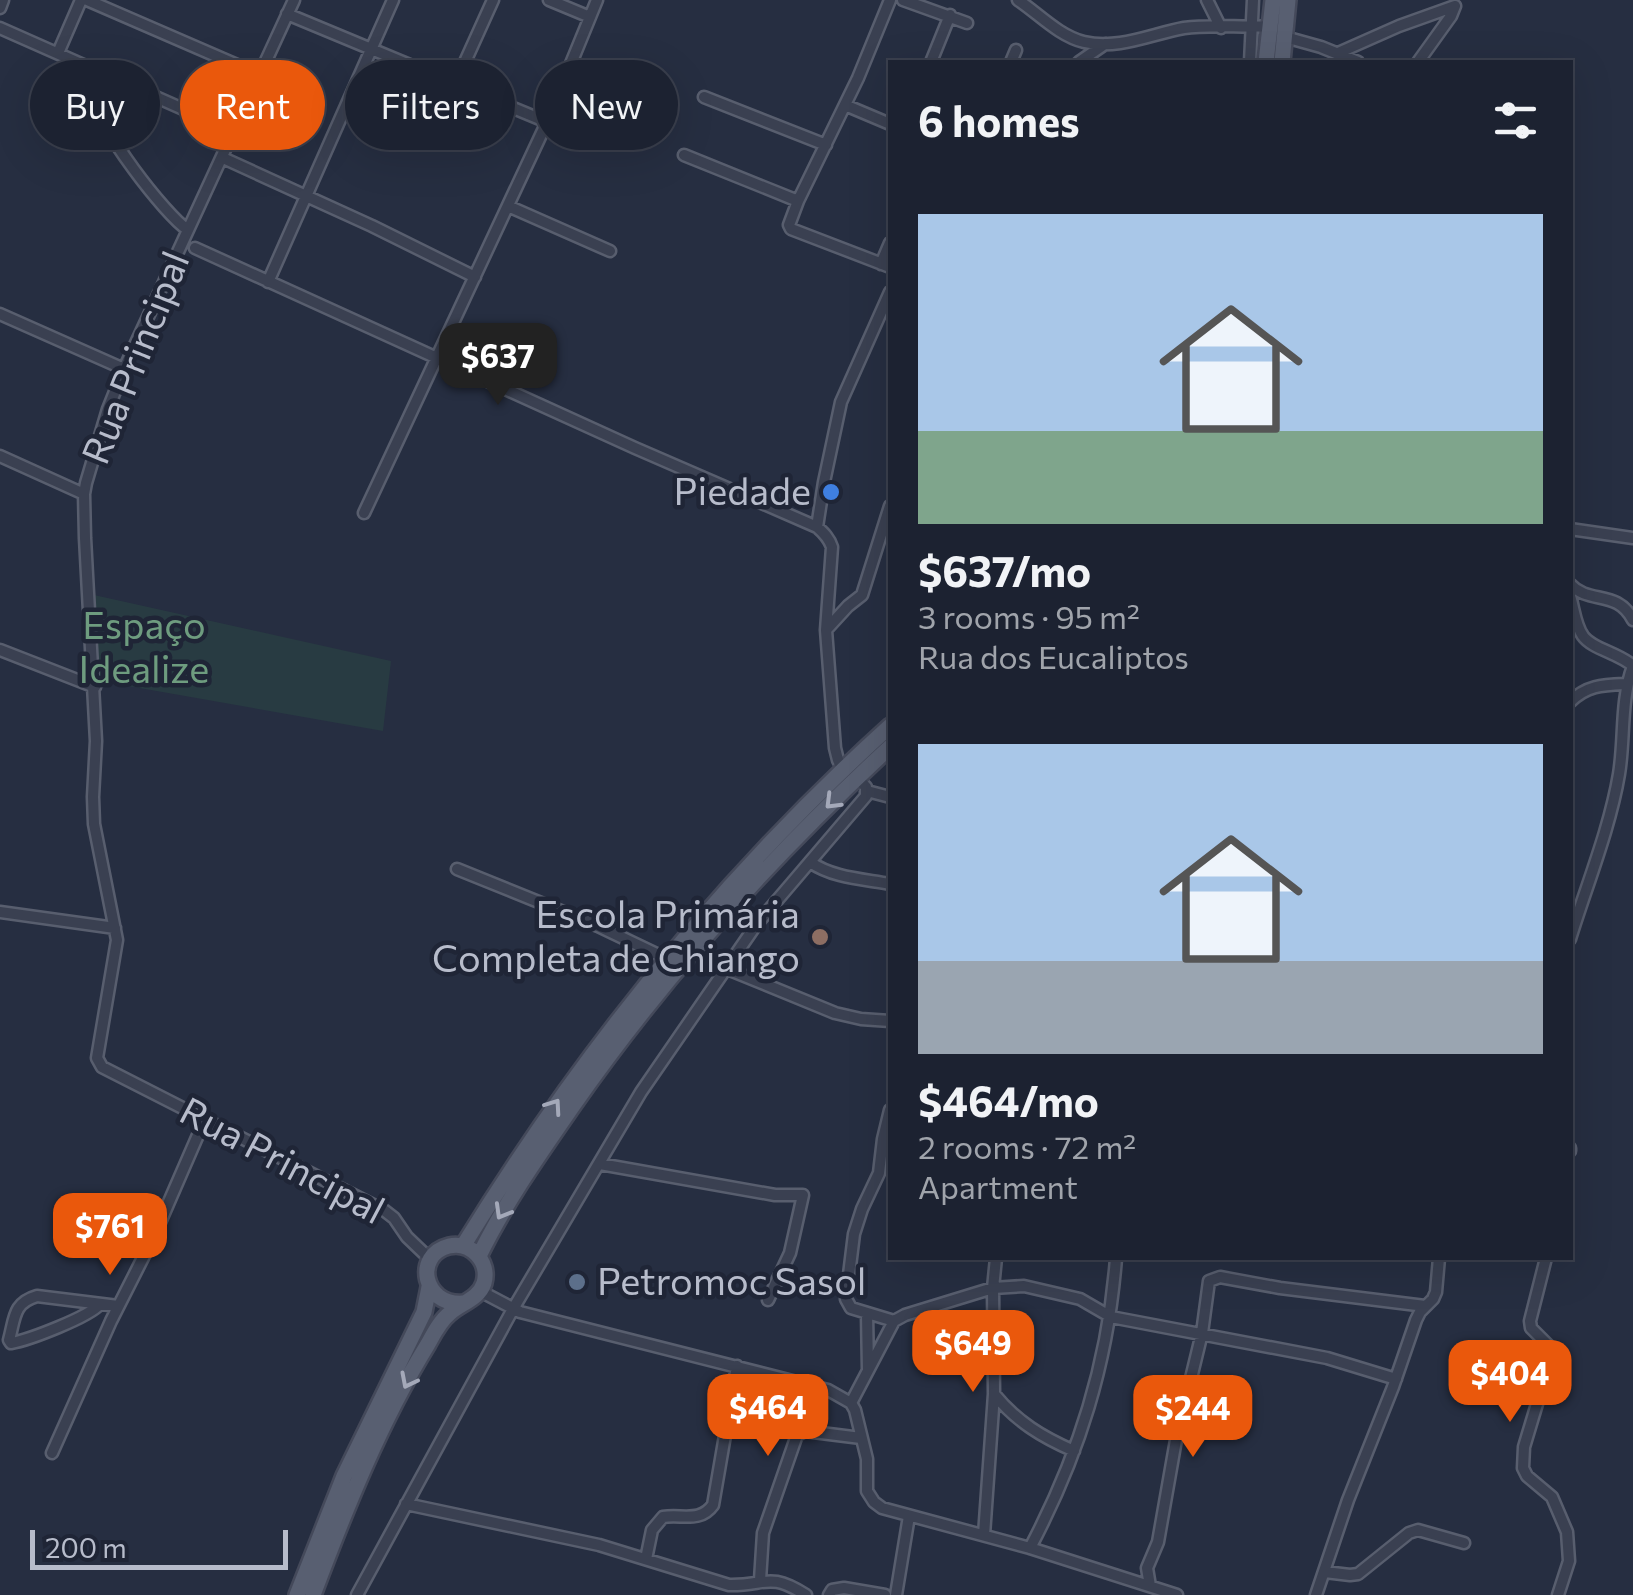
<!DOCTYPE html>
<html lang="en">
<head>
<meta charset="utf-8">
<style>
  body { margin:0; font-family:Commissioner,sans-serif; background:#252a39; color:#f1f3f6; height:100vh; display:flex; flex-direction:column; font-size:38px; white-space:nowrap }
  * { box-sizing:border-box; margin:0 }
  p { font-size:32px; color:#a0a4ab }
  .icon { flex:none; width:55px; height:55px; fill:none; stroke:currentColor; stroke-width:2; stroke-linecap:round; stroke-linejoin:round }
  .map { position:relative; flex:1; overflow:hidden }
  .sheet { position:absolute; left:888px; top:60px; width:685px; height:1200px; display:flex; flex-direction:column; background:#1c2231; border-radius:0px; box-shadow:0 10px 40px #0002,0 0 0 2px #3a3f4d }
  .sheet>* { flex:none }
  .hud { position:absolute; left:30px; top:60px; width:708px; height:90px; display:flex; gap:20px }
  .scale { position:absolute; left:30px; bottom:25px; width:258px; box-sizing:border-box; padding-left:10px; border:5px solid #b7bccb; border-top:0; font-size:28px; line-height:35px; white-space:nowrap; color:#b7bccb; -webkit-text-stroke:8px #1f2536; paint-order:stroke }
  .price { position:absolute; translate:-50% -85px; padding:0 22px; border-radius:20px; background:#ea580c; color:#fff; font-size:32px; line-height:65px; filter:drop-shadow(0 2px 5px #0008) }
  .price::after { content:''; position:absolute; left:50%; top:60px; width:30px; height:22px; margin-left:-15px; background:inherit; clip-path:polygon(0 0,100% 0,50% 100%) }
  .price.selected { background:#222; color:#fff }
  ul { padding:0; list-style:none }
  li { display:grid; align-content:center; gap:20px; height:530px; padding:0 30px }
  li span { display:grid; place-items:center; height:310px; border-radius:0px; color:#555 }
  li>.icon { margin-inline-start:auto }
  span .icon { width:180px; height:180px; fill:#fffc; stroke-width:1 }
  li b { font-size:42px }
  h2 { display:flex; justify-content:space-between; align-items:center; height:120px; padding:0 30px; font-size:42px }
  .pill { padding:0 35px; border-radius:45px; background:#1c2231; box-shadow:0 10px 40px #0002,0 0 0 2px #3a3f4d; font-size:35px; line-height:90px }
  .pill.selected { background:#ea580c; color:#fff }
  .map>svg:first-child { display:block }
  .park { fill:#283b42 }
  .lines { fill:none; stroke-linecap:round; stroke-linejoin:round }
  .minor-casing { stroke:#585e6e; stroke-width:15 }
  .primary-casing { stroke:#44495a; stroke-width:20 }
  .minor { stroke:#3a4051; stroke-width:10 }
  .primary { stroke:#585f71; stroke-width:15 }
  .oneway { stroke:#a4a9b9 }
  .shop-dot { fill:#3f7fe0; stroke:#1f2536; stroke-width:4 }
  .education-dot { fill:#8d6e63; stroke:#1f2536; stroke-width:4 }
  .service-dot { fill:#5c6f8a; stroke:#1f2536; stroke-width:4 }
  .labels { text-anchor:middle; stroke-width:9; stroke-linejoin:round; paint-order:stroke }
  .street-label { font-size:38px; fill:#b7bccb; stroke:#1f2536 }
  .poi-label { font-size:38px; fill:#b7bccb; stroke:#1f2536; text-anchor:end }
  .park-label { font-size:38px; fill:#6e9c7f; stroke:#1f2536 }
</style>
</head>
<body>
<div class="map">
<svg width="1633" height="1595" viewBox="0 0 1633 1595">
  <rect width="100%" height="100%" fill="#262e41"/>
  <!-- park -->
  <path class="park" d="M94,595L391,661L383,731L100,681Z"/>
  <g class="lines">
    <defs>
      <path id="minor" d="M87,0L260,75
        M294,0L124,369L108,409L86,483L84,494L85,538L96,741L93,797L94,824L117,940L97,1058L102,1067L385,1211L394,1218L407,1237L431,1260
        M549,0L590,17
        M903,0L967,23
        M1018,0C1039,14 1059,36 1084,42C1119,50 1151,34 1184,28C1212,24 1243,28 1271,26
        M1207,0L1221,28
        M0,8L3,0
        M287,14L547,122
        M0,28L235,132
        M1285,37L1321,47L1358,62
        M58,53L81,0
        M1338,53L1399,26L1455,6
        M931,62L950,15
        M1011,62L1016,50
        M1079,62L1105,44
        M1250,62L1253,0
        M1418,62L1451,16L1455,6
        M105,74L94,98C97,126 165,215 188,230
        M455,84L493,0
        M704,97L826,145
        M845,105L890,124
        M684,155L798,201
        M223,158L372,226L475,277
        M508,206L610,251
        M195,248L635,448L817,527C824,533 829,538 832,547L826,630L835,748L838,760L843,769
        M881,264L890,243
        M890,267L791,229L789,225L798,201L858,78L890,0
        M268,282L393,0
        M0,314L124,369
        M0,456L84,494
        M364,513L547,122L597,0
        M817,527L824,482L841,402L890,292
        M1570,529L1633,538
        M1570,584C1589,605 1617,589 1633,620
        M1570,596C1574,609 1575,625 1583,636C1592,649 1619,653 1633,666
        M826,630L848,606L862,595L890,506
        M0,650L95,687
        M1570,702C1587,685 1603,685 1627,684
        M867,791L890,797
        M810,862C833,878 863,879 890,884
        M457,869L598,926L667,959
        M0,912L115,928
        M1570,939C1586,887 1610,828 1619,774C1625,738 1620,702 1633,666
        M725,968L835,1013L861,1019L890,1021
        M890,1110L883,1139L879,1173L862,1209L854,1234L846,1299L851,1308L894,1321
        M1570,1148V1151
        M600,1164L775,1195H803L790,1253L768,1300
        M1546,1258L1530,1321L1531,1328L1550,1347L1552,1354L1524,1447L1523,1468L1527,1476L1552,1497L1567,1532L1569,1561L1558,1595
        M480,1291L520,1312L828,1390L851,1403L855,1410L867,1459V1491L874,1502L882,1508L1030,1548L1177,1595
        M100,1304C89,1317 29,1340 11,1343L9,1340C15,1318 13,1303 37,1296L118,1306
        M867,1314L868,1370
        M994,1394C1017,1422 1042,1437 1074,1451
        M851,1403L894,1321L905,1315L993,1288L1024,1286L1080,1299L1111,1317L1327,1358L1396,1379
        M52,1453L111,1321L155,1234L205,1119
        M406,1504L599,1545L729,1585C766,1586 768,1571 806,1595
        M984,1535L994,1394L993,1288L996,1258
        M1030,1548C1079,1455 1108,1363 1116,1258
        M646,1559L652,1530L663,1517C682,1514 700,1523 713,1505L737,1366
        M1325,1572L1350,1575L1358,1574L1409,1533L1418,1530L1464,1543
        M760,1580L763,1533L797,1435L805,1431L861,1438
        M1150,1586L1147,1568L1158,1542L1176,1440L1202,1333L1209,1281L1220,1277L1280,1288L1425,1306
        M357,1595L513,1309L641,1092L756,925L866,796V787L857,778
        M829,1595L832,1590L844,1588L885,1595
        M896,1595L909,1516
        M1316,1595L1348,1500L1393,1387L1416,1320L1420,1312L1433,1299L1436,1292L1439,1258"/>
      <path id="primary" d="M1266,62L1273,0
        M1282,62L1288,0
        M463,1246C581,1054 722,878 890,726
        M479,1256C505,1203 538,1156 572,1107C664,975 772,856 890,747
        M297,1595L344,1476L424,1312L429,1287
        M313,1595C345,1510 380,1422 428,1344C434,1333 440,1321 450,1313C461,1303 479,1299 484,1283C490,1262 471,1241 449,1246C413,1255 423,1306 463,1303"/>
    </defs>
    <!-- minor casing -->
    <use href="#minor" class="minor-casing"/>
    <!-- primary casing -->
    <use href="#primary" class="primary-casing"/>
    <!-- minor -->
    <use href="#minor" class="minor"/>
    <!-- primary -->
    <use href="#primary" class="primary"/>
  </g>
  <!-- one-way arrows -->
  <defs><path id="oneway-chevron" d="M-2-3.5L2.5 0L-2 3.5" fill="none" stroke-width="1.6" stroke-linecap="round" stroke-linejoin="round" transform="scale(2.5)"/></defs>
  <g class="oneway">
    <use href="#oneway-chevron" transform="translate(832 802) rotate(135)"/>
    <use href="#oneway-chevron" transform="translate(554 1106) rotate(-55)"/>
    <use href="#oneway-chevron" transform="translate(502 1212) rotate(120)"/>
    <use href="#oneway-chevron" transform="translate(408 1381) rotate(117)"/>
  </g>
  <!-- markers -->
  <circle class="shop-dot" cx="831" cy="492" r="10"/>
  <circle class="education-dot" cx="820" cy="937" r="10"/>
  <circle class="service-dot" cx="577" cy="1282" r="10"/>
  <g class="labels">
    <!-- street labels -->
    <g class="street-label">
      <text transform="translate(136 358) rotate(-68)" y="13">Rua Principal</text>
      <text transform="translate(282 1161) rotate(28)" y="13">Rua Principal</text>
    </g>
    <!-- poi labels -->
    <g class="poi-label">
      <text x="811" y="505">Piedade</text>
      <text x="800" y="928">Escola Primária<tspan x="800" dy="44">Completa de Chiango</tspan></text>
      <text x="597" y="1295" text-anchor="start">Petromoc Sasol</text>
    </g>
    <!-- park labels -->
    <g class="park-label">
      <text x="144" y="639">Espaço<tspan x="144" dy="44">Idealize</tspan></text>
    </g>
  </g>
</svg>
<div class="scale">200 m</div>
<b class="price selected" style="left:498px;top:408px">$637</b>
<b class="price" style="left:110px;top:1278px">$761</b>
<b class="price" style="left:973px;top:1395px">$649</b>
<b class="price" style="left:1510px;top:1425px">$404</b>
<b class="price" style="left:768px;top:1459px">$464</b>
<b class="price" style="left:1193px;top:1460px">$244</b>
<div class="hud">
<a class="pill">Buy</a>
<a class="pill selected">Rent</a>
<a class="pill">Filters</a>
<a class="pill">New</a>
</div>
<section class="sheet">
<h2>6 homes<svg class="icon" aria-label="filters" viewBox="0 0 24 24"><path d="M4 7h16M4 17h16"/><circle cx="9" cy="7" r="2"/><circle cx="15" cy="17" r="2"/></svg></h2>
<ul>
<li><span style="background:linear-gradient(#a9c7e8 70%,#7fa58c 0)"><svg class="icon" aria-label="home" viewBox="0 0 24 24"><path d="M3 11l9-7 9 7M6 9v11h12V9"/></svg></span><div><b>$637/mo</b><p>3 rooms · 95 m²</p><p>Rua dos Eucaliptos</p></div></li>
<li><span style="background:linear-gradient(#a9c7e8 70%,#9aa5b1 0)"><svg class="icon" aria-label="home" viewBox="0 0 24 24"><path d="M3 11l9-7 9 7M6 9v11h12V9"/></svg></span><div><b>$464/mo</b><p>2 rooms · 72 m²</p><p>Apartment</p></div></li>
</ul>
</section>
</div>
</body>
</html>
